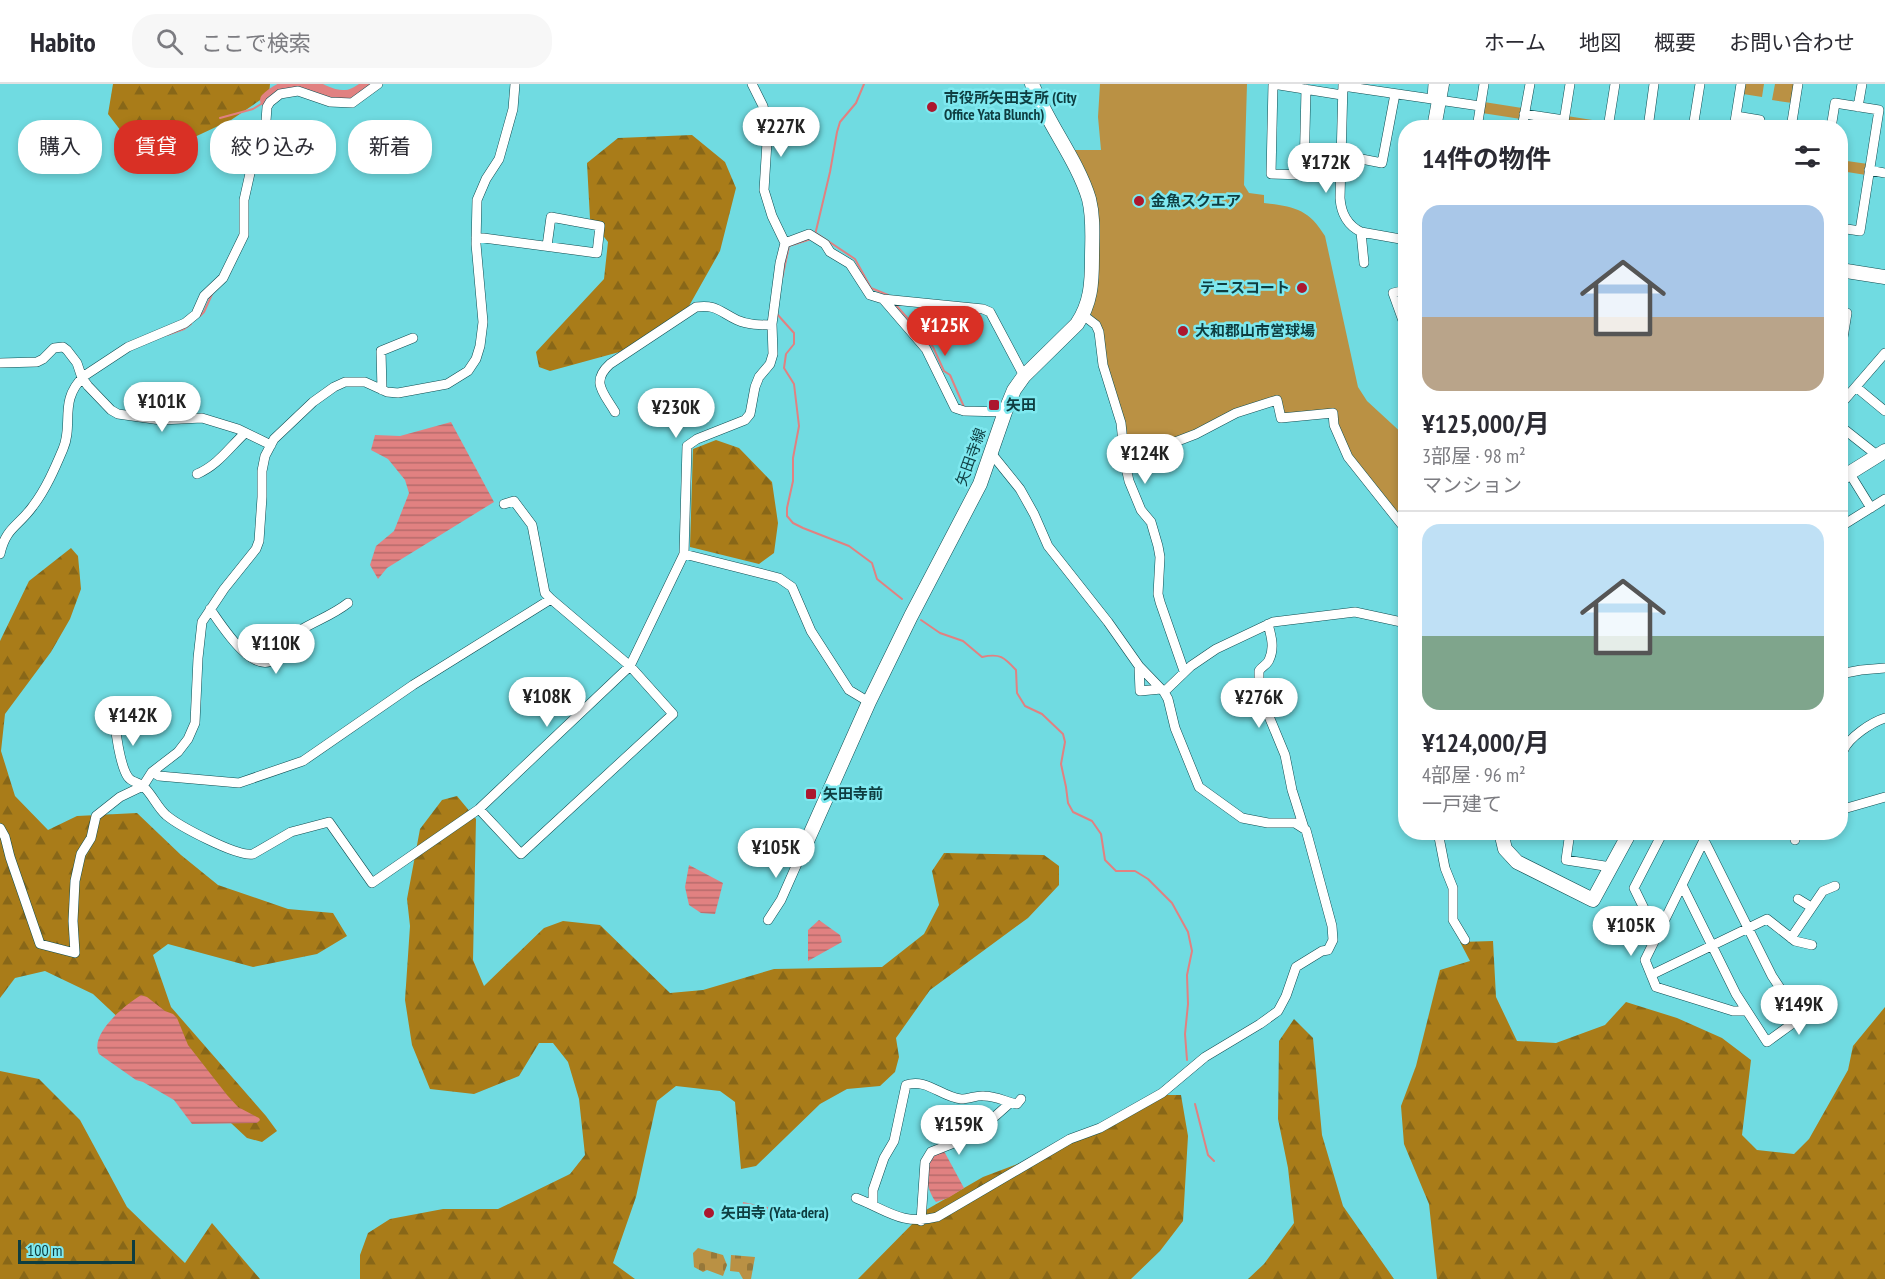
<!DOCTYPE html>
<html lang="ja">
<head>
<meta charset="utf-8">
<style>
  body { margin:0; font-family:"PT Sans Narrow","Noto Sans JP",sans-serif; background:#f7f7f7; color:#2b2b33; height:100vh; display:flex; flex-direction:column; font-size:22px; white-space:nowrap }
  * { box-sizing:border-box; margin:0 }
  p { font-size:20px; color:#7c7c81 }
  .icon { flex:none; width:33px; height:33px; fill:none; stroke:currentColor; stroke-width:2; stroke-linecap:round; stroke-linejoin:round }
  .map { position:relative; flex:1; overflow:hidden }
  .panel { position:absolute; left:1398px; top:36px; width:450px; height:720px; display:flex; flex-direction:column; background:#fff; border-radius:24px; box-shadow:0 3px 9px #0003 }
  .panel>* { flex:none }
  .top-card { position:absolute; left:18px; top:36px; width:570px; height:54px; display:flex; gap:12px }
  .scale { position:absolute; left:18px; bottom:15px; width:117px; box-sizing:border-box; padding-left:6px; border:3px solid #0e3d40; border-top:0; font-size:16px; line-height:21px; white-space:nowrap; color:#0e3d40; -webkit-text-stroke:4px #7ee8ef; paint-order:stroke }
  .price { position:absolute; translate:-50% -51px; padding:0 14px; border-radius:21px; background:#fff; color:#222; font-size:20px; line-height:39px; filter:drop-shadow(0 2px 3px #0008) }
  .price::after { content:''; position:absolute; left:50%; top:36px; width:18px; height:14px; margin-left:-9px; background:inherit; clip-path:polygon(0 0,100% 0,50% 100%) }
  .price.on { background:#d93025; color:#fff }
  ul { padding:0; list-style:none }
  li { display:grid; align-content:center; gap:12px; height:318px; padding:0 24px }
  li+li { border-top:2px solid #e1e1e2 }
  li span { display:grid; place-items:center; height:186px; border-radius:18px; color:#555 }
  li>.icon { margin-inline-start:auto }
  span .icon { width:108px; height:108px; fill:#fffc; stroke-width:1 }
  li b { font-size:26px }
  h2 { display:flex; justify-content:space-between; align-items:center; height:72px; padding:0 24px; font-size:26px }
  .tag { padding:0 21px; border-radius:24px; background:#fff; box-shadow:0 3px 9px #0003; font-size:21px; line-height:54px }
  .tag.on { background:#d93025; color:#fff }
  header { display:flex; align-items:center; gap:36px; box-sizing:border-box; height:84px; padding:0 30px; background:#fff; border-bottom:2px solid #e1e1e2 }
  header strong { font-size:28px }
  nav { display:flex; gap:33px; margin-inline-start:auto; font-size:21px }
  .search { width:420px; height:54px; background:#f7f7f7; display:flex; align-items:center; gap:15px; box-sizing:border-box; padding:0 21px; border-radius:24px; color:#7c7c81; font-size:22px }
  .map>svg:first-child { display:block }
  .forest { fill:url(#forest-firs) }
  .cemetery { fill:url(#cemetery-stones) }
  .park { fill:#ba9144 }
  .water { fill:url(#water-rules) }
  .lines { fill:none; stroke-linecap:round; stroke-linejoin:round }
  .stream { stroke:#e18181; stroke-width:2 }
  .river { stroke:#e18181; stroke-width:14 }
  .street-casing { stroke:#0f4c50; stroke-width:10 }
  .secondary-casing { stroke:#0f4c50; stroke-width:15 }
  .street { stroke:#fff; stroke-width:9 }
  .secondary { stroke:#fff; stroke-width:14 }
  .poi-dot { fill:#ac172e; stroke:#7ee8ef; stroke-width:2 }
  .labels { text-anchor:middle; stroke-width:5; stroke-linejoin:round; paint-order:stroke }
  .poi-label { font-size:15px; font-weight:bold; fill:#0e3d40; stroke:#7ee8ef; text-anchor:start }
  .street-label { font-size:15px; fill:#0e3d40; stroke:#7ee8ef }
</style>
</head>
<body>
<header>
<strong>Habito</strong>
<div class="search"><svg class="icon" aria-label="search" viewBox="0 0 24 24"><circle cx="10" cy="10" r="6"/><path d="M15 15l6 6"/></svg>ここで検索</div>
<nav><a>ホーム</a><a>地図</a><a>概要</a><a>お問い合わせ</a></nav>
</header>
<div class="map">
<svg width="1885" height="1195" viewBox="0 0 1885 1195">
  <defs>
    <pattern id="forest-firs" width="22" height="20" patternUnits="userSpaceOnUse" patternTransform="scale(1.5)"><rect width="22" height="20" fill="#a97c19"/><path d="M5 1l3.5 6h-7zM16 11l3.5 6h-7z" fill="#886718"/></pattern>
    <pattern id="cemetery-stones" width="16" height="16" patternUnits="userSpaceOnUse" patternTransform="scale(1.5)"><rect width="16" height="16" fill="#ba9144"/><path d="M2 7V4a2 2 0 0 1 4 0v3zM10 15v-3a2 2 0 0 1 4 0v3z" fill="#96783a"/></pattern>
    <pattern id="water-rules" width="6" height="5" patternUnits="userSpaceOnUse" patternTransform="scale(1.5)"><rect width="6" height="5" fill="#e18181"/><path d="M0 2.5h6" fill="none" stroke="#b56b6b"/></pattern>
  </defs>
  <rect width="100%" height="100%" fill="#70dbe1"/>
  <!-- forest -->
  <path class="forest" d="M113,0H270L269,10L231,36L171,64H134L108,30Z
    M692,51L725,78L736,104L720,167L689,222L634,264L550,287L539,283L536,268L604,195L608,158L590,135L587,79L618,54Z
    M716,356L739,364L772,398L778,439L774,469L759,480L690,463L693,365Z
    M71,464L78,472L81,505L70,535L51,568L5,630L1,667L15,712L48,746L77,732L137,729L181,771L218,801L288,825L333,829L347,852L317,870L253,883L168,860L153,871L171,923L266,1032L277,1047L262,1058L247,1054L93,910L45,887L15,894L0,914V557L29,497Z
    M457,712L476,735L473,876L484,902L544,844L563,837L600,841L670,909L703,906L774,885L882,883L924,850L939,821L932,787L944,769L1044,771L1059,782V801L1028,834L930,906L896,954L899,973L895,988L880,1002L847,1005L820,1020L756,1082L741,1085L735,1018L720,1007L676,1002L657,1017L636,1113L613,1179L635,1195H649H360V1171L368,1149L390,1135L443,1125H498L570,1090L585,1071L579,1015L568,978L553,959H539L519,992L474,1010L430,1005L412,961L405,916L410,842L407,815L420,745L442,716Z
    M1493,857L1496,913L1517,957L1556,959L1605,941L1626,918L1677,934L1722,954L1751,976L1742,1051L1757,1066L1794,1070L1809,1055L1848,986L1853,962L1885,923V1195H1437L1429,1120L1404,1060L1401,1022L1416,982L1440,886L1470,877L1460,858Z
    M1294,935L1313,954L1322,1051L1343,1122L1394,1195H1248L1264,1180L1294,1139L1288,1084L1278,1035L1279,957Z
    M0,987L39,995L80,1036L127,1123L185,1179L212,1139L260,1195H0Z
    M1166,1011H1181L1188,1052L1183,1137L1160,1167L1131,1195H858L926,1126L983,1093L1020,1079Z"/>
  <!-- cemetery -->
  <path class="cemetery" d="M698,1164L723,1171L727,1181L723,1192L707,1186L703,1188L694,1183L693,1169Z
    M731,1171L755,1173L751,1195H743L739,1188L730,1187Z"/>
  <!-- park -->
  <path class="park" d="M1100,0H1247L1244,101L1249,109L1264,111V119C1293,122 1309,125 1325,152L1358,303L1367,317L1405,352V443L1344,363L1331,326L1283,332L1277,313L1191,349L1126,370L1106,282L1101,244L1090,229L1097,208L1099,144L1071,66H1101L1098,33Z
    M1745,0H1764L1762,13L1743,10Z
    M1775,0H1795L1792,19L1772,16Z
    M1484,18L1522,24L1521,35L1482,29Z
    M1567,32L1605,38L1604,43H1565Z
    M1840,76L1868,80L1866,91L1841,87Z"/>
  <!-- water -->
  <path class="water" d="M451,338L494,418L387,484L378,495L370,481L376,462L394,447L409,409L405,396L388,375L371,366L375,351L400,352Z
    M689,781L723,799L715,830L701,829L689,821L685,803Z
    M819,836L840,851L842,858L808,877V846Z
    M141,911L147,913L165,927L173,930L177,934L188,961L227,1011L238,1023L259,1034L260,1036L257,1039L192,1040L174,1016L143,998L136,996L99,970C89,950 125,921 141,911Z
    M944,1067L964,1104L948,1114L936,1118C928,1109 922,1085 931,1075C934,1071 940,1069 944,1067Z
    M743,1118L768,1123V1130L742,1127Z"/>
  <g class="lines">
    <!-- stream -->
    <path class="stream" d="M220,34L253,25L266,17
      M816,149L855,175L871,204L888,211
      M815,151L830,88L837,48L840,38L856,19L864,0
      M782,195L789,162L811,155
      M895,220L933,263L944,287L950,291L964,323
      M777,230L794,249V260L786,270L784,284L794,300L799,342L793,374V397L787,424V432L793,439L803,444L849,462L872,479L877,495L902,515
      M200,232L204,228L213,208
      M167,251L184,245L191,240
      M921,536L940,549L963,557L982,573C1000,569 1004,573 1016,586L1017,609L1025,622L1042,630L1063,650L1065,658L1061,680L1066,703L1068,719L1073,728L1092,737L1101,750L1105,776L1116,787H1135L1148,795L1172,819L1188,848L1192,867L1187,891L1188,920L1185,950L1187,976
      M1195,1020L1208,1071L1214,1077"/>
    <!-- river -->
    <path class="river" d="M267,16C280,3 297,0 314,4C325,8 333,14 345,13C355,13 362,6 370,1"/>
    <defs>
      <path id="street" d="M1273,0L1271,90L1340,92
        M1273,0L1342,11
        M1343,0L1340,114C1341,129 1347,141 1361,148L1406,156
        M1343,2L1480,22
        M1432,15L1433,0
        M1858,23L1862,0
        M1524,30L1564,36
        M1736,32L1760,36
        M1477,44L1484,0
        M1522,44L1530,0
        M1563,44L1570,0
        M1608,44L1615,0
        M1648,44L1654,0
        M1693,44L1700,0
        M1734,44L1741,0
        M1791,44L1798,0
        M1831,44L1835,19L1879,26L1860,147L1840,144
        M1341,71L1382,79L1395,10
        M1869,86L1885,89
        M1304,91L1306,5
        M1361,148L1364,179
        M476,153L597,169L600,142L551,133L547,162
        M785,159L809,150L825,160L830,168L850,180L870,211L883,215L983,225L990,228L1024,292
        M1406,206L1393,209L1406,245
        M883,215L926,265L955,324L964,327L1005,328
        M1840,228L1847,229L1840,272
        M1083,231L1096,241L1099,248L1103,281L1121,339L1125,379L1129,397L1141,426L1151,438L1158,462L1160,473L1158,510L1160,518L1184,587
        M0,279L37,278L43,275L54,264L63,263L67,266L77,279L82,294L88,302L111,326L118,330L161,336L202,334L238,345L271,361
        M1856,303L1885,327
        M382,306L381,267L413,254
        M1840,321L1885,269
        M615,328C604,309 590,298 610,280L696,223C716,220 720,228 737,236C748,241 760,241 772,241
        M1840,342L1878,372
        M1124,375L1162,363L1196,350L1236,329L1277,316L1281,334L1333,329L1334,341L1348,373L1406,446
        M197,390C218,381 229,364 245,349
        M1850,390L1871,424
        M1840,443L1885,415
        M0,470C6,443 18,443 33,422C46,405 55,384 63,365C74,340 58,317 84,292L128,263L185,239L196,230L204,212L223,194L244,151V116L257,58L266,37L267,23L270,18L280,10L298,7L330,18L352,19L378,0
        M684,470L687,362L697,355L745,336L750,330L755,303L759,293L770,280L773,270L772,240L780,179L785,159L772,132L764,106L768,42L763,22L752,0
        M210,525C221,540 252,592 275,575C285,568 288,555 299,547C315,537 333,531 348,519
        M1268,540C1271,551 1275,564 1269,576C1267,581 1262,582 1259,587V598L1268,630L1285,671L1292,706L1304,744
        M1139,582L1140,607L1161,605
        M1840,590L1861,586L1885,584
        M1164,608L1191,582L1216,565L1273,538L1355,528L1406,539
        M114,631C115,645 120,682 128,693C131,698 138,698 143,702C152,710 157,723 166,731C179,742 237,773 253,770L291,748L329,738L372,799L479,725L630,582L684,470L779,494L792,503L811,547L849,606L869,618
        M1840,686C1841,680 1841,672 1843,667C1849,653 1872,638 1885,634
        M152,688L159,692L239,699L303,677L413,601L551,515
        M479,725L521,770L673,630L630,582L551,515L545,509L532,441L514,417L504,420
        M1840,726L1885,713
        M0,744L5,753L10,773L40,860L75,869L73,837L75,797L81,770L91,754L96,732L120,713L143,702L152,688L178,668L188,655L195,639L198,574L202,538L224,505L256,465L259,457L262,413V387L265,372L274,355L313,318L334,303L345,298H365L387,308L398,309L447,300L468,287L476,275L480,262L483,238L476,160L477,116L486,95L499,75L513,25L515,0
        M1438,748L1445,784L1453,804V836L1465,856
        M1570,748L1566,776L1611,783
        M1708,748L1645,876L1656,903L1733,927H1746
        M1795,756L1796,748
        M1682,801L1736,910L1767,958L1800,934L1772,892L1704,756
        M1798,815L1811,823
        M768,836L781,816L804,764
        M1657,851L1634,804L1663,748
        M1791,854L1823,807L1835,802
        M1651,891L1767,835L1795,857L1812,861
        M856,1114C887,1126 902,1142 937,1133L1070,1055L1100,1044L1162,1009L1205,973L1260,940L1278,927L1286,912L1296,883L1322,867L1328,866L1333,856L1332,842L1306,746L1295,739H1268L1242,734L1199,703L1175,644L1168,615L1164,608L1139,582L1108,538L1048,462L1034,430L1020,405L991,369
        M873,1121V1106L884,1074L894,1057L906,1001C927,994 941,1013 961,1015C969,1015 977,1011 984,1012C996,1012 1006,1018 1017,1020L1021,1015
        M921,1137L925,1078L931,1068L974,1051L1010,1019"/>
      <path id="secondary" d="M1434,44L1442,0
        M1840,186L1885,193
        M1840,395L1885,367
        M1501,748L1505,765L1517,778L1593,816L1630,748
        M804,764L869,618L911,532L980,400L1005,328L1014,306L1024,292L1077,240C1091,219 1092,199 1092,174C1092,154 1094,135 1089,115C1078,77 1047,39 1032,0"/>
    </defs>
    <!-- street casing -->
    <use href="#street" class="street-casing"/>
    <!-- secondary casing -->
    <use href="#secondary" class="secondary-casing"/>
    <!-- street -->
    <use href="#street" class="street"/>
    <!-- secondary -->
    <use href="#secondary" class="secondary"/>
  </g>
  <!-- markers -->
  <g class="poi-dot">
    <circle cx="932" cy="23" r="6"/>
    <circle cx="1139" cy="117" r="6"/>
    <circle cx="1302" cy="204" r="6"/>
    <circle cx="1183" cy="247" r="6"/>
    <rect x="988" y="315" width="12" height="12" rx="3"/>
    <rect x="805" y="704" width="12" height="12" rx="3"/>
    <circle cx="709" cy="1129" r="6"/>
  </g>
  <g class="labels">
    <!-- poi labels -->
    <g class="poi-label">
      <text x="944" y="19">市役所矢田支所 (City<tspan x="944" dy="17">Office Yata Blunch)</tspan></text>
      <text x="1151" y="122">金魚スクエア</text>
      <text x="1290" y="209" text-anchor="end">テニスコート</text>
      <text x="1195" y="252">大和郡山市営球場</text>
      <text x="1006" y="326">矢田</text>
      <text x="823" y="715">矢田寺前</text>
      <text x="721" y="1134">矢田寺 (Yata-dera)</text>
    </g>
    <!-- street labels -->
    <g class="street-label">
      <text transform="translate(971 373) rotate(-70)" y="5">矢田寺線</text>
    </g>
  </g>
</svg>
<div class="scale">100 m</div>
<b class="price" style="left:781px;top:74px">¥227K</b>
<b class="price" style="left:1326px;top:110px">¥172K</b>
<b class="price on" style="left:945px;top:273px">¥125K</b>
<b class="price" style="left:162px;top:349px">¥101K</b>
<b class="price" style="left:676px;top:355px">¥230K</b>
<b class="price" style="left:1145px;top:401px">¥124K</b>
<b class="price" style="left:276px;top:591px">¥110K</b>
<b class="price" style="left:547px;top:644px">¥108K</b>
<b class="price" style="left:1259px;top:645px">¥276K</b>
<b class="price" style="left:133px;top:663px">¥142K</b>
<b class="price" style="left:776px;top:795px">¥105K</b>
<b class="price" style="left:1631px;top:873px">¥105K</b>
<b class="price" style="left:1799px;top:952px">¥149K</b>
<b class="price" style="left:959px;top:1072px">¥159K</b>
<div class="top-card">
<a class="tag">購入</a>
<a class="tag on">賃貸</a>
<a class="tag">絞り込み</a>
<a class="tag">新着</a>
</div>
<section class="panel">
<h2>14件の物件<svg class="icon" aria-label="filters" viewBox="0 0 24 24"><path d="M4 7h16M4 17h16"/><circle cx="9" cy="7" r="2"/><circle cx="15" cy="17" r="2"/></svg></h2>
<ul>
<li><span style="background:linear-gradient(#a9c7e8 60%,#b9a48a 0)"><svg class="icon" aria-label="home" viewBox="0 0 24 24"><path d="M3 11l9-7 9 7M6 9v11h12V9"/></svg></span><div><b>¥125,000/月</b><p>3部屋 · 98 m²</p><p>マンション</p></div></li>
<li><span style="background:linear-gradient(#bfe0f5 60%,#7fa58c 0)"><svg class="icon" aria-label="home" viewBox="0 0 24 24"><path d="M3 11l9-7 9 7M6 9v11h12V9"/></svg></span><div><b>¥124,000/月</b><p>4部屋 · 96 m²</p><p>一戸建て</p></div></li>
</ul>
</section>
</div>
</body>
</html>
